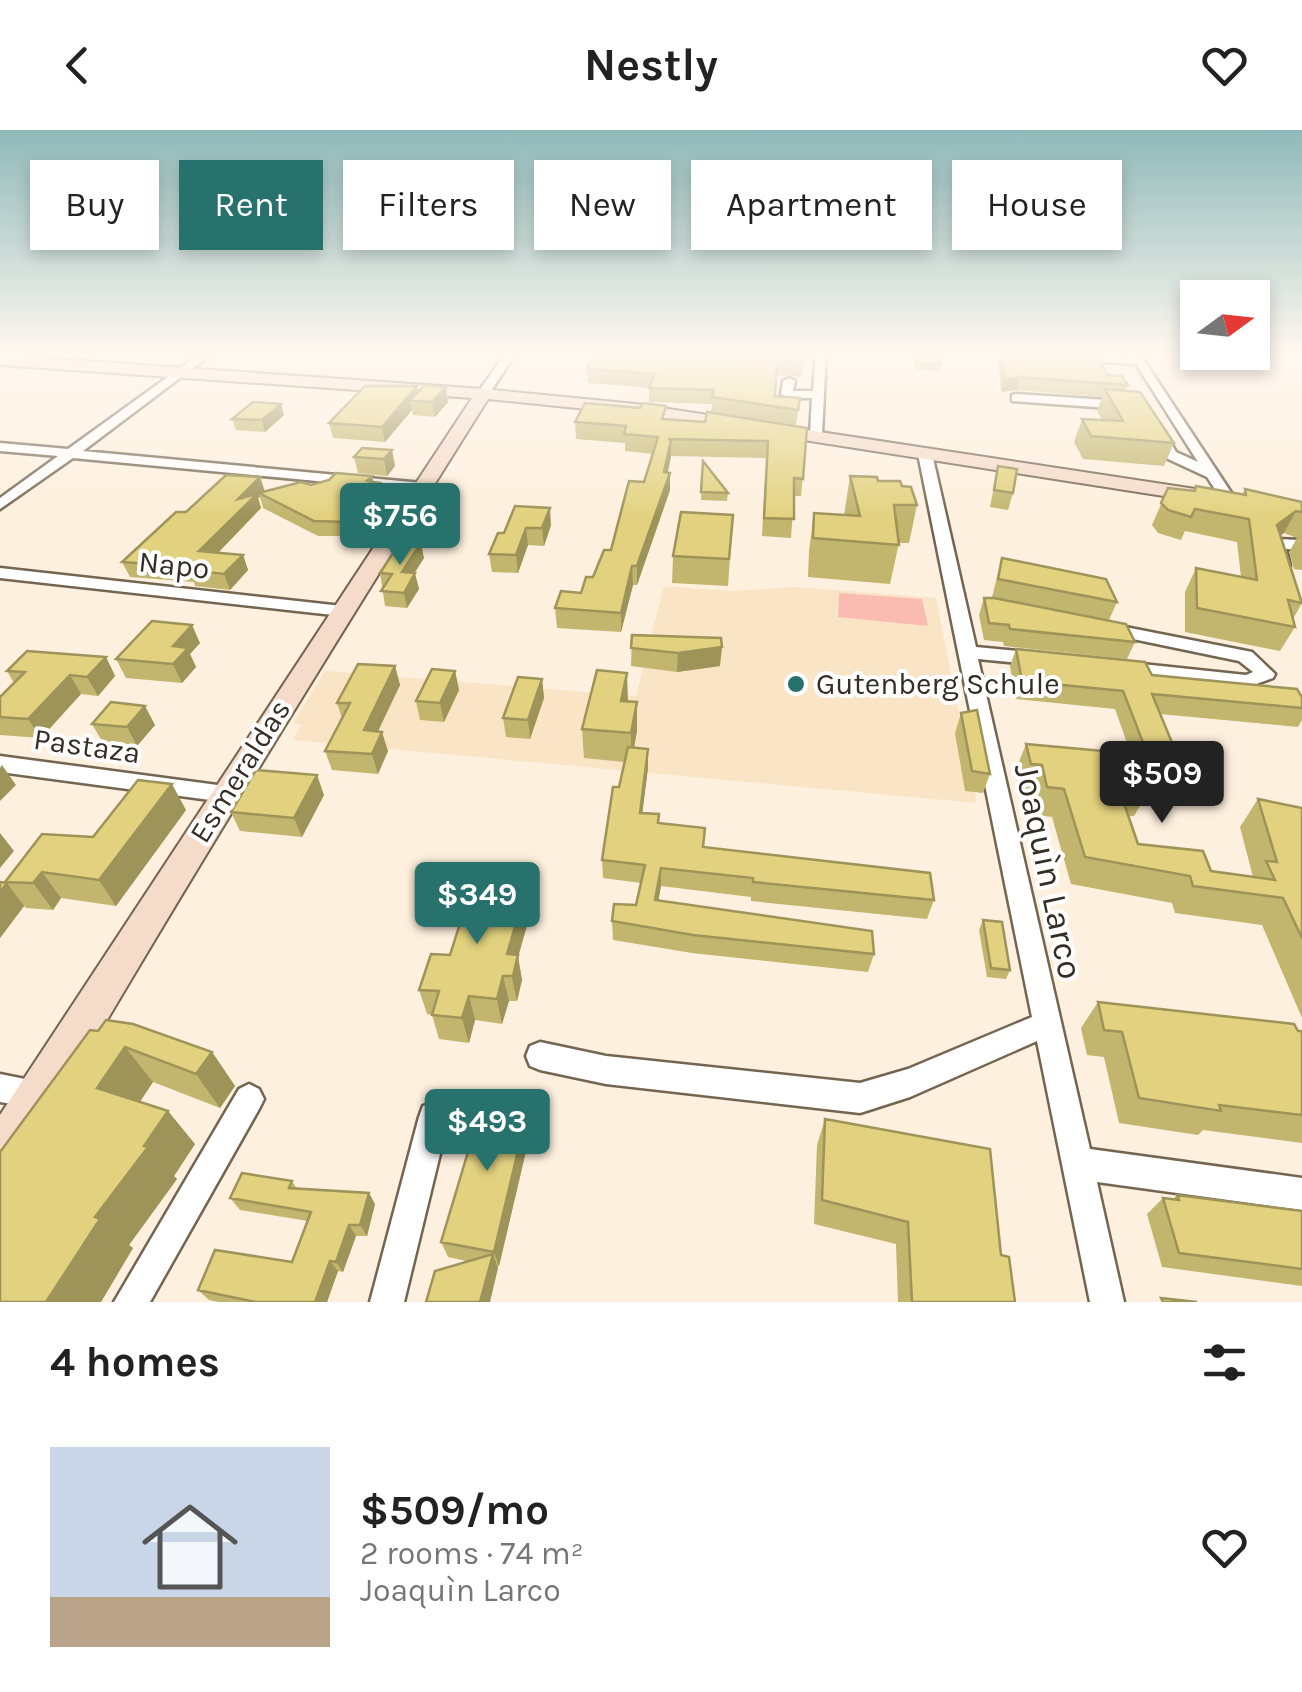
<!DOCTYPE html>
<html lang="en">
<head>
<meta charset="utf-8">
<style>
  body { margin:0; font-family:Karla,sans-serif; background:#f6f6f6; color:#222; height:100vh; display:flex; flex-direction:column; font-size:38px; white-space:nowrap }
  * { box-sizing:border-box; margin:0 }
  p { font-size:32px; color:#767676 }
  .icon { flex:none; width:55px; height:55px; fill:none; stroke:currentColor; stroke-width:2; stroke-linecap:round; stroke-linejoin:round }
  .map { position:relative; height:1172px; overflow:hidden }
  .sheet { display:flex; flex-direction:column; background:#fff; flex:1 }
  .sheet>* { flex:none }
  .top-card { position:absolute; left:30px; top:30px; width:1242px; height:90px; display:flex; gap:20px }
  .needle { width:65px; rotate:75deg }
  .tools { position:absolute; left:1180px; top:150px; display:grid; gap:20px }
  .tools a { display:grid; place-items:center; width:90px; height:90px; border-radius:0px; background:#fff; box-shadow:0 5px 15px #0003; font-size:50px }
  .price { position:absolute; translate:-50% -85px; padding:0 22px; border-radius:10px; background:#28726d; color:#fff; font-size:32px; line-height:65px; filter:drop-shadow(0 2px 5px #0008) }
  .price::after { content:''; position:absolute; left:50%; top:60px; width:30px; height:22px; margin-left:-15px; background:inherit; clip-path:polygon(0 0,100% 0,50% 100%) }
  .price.on { background:#222; color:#fff }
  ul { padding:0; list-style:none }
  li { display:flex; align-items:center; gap:30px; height:250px; padding:0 50px }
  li+li { border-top:2px solid #e0e0e0 }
  li span { display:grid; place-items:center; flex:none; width:280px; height:200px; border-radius:0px; color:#555 }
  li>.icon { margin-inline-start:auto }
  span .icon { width:120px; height:120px; fill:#fffc; stroke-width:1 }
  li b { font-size:42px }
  h2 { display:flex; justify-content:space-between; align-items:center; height:120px; padding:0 50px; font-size:42px }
  .pill { padding:0 35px; border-radius:0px; background:#fff; box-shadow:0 5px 15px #0003; font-size:35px; line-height:90px }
  .pill.on { background:#28726d; color:#fff }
  header { display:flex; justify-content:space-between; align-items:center; height:130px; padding:0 50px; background:#fff; font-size:45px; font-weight:700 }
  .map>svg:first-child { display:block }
  .built { fill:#fae4c6 }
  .green { fill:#fabcb1 }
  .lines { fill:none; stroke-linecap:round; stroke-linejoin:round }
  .street-casing { stroke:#746551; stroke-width:5 }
  .secondary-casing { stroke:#746551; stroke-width:4 }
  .street { fill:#fff; fill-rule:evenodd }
  .secondary { fill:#f4dbca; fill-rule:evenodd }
  .wall { fill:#c2b56d }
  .shaded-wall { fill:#9e9359 }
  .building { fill:#e2d27f; stroke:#9e9359; stroke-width:2.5 }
  .poi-dot { fill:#28726d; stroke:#fff; stroke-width:4 }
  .labels { text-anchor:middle; stroke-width:8; stroke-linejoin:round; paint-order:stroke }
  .street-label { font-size:30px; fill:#332d24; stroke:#fff }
  .poi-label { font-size:30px; fill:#332d24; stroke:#fff; text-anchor:start }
  .near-street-label { font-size:35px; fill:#332d24; stroke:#fff }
</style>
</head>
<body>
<header><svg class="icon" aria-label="back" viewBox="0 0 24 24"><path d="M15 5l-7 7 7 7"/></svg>Nestly<svg class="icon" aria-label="heart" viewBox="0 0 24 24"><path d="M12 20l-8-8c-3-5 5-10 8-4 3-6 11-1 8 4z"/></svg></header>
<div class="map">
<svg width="1302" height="1172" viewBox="0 0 1302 1172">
  <rect width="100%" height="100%" fill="#fef0de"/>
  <!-- built -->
  <path class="built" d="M664,456L730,461L795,457L936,468L977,673L293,610L301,595L293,593L325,541L636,566Z"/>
  <!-- green -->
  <path class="green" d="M839,463L922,469L928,496L838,487Z"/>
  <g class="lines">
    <defs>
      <path id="street" d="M201,223H213L83,321L422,353L429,357L422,361L73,328L0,379V368L58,326L0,321V313L68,319Z
        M506,223H516L487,267H479L477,264Z
        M816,223H826L822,304L816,308L810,304L812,268H787L781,264L783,251L789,248L795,251L793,261H813Z
        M1129,223H1139L1236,370L1234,373H1224L1207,347L1166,328L1150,299L1151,296H1161L1176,322L1198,332L1136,234L1071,230L1066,227L1071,224L1131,227Z
        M1016,264L1123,271L1129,275L1123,279L1012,271V265Z
        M925,320L932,324L976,517L1040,523L1049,529L1040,535L978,529L1090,1019L1302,1048V1080L1097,1052L1124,1172H1090L1037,911L910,967L860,983L606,954L540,940L530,936L526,926L530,916L540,912L606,926L860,953L908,939L1032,887L918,324Z
        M1277,409L1302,410V420L1286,419L1290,436L1288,439H1276L1269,414Z
        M0,438L342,476L351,481L342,486L0,448Z
        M1105,493L1252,522L1275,544L1273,548L1248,557L1116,542L1114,538L1123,532L1246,545L1253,542L1239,531L1099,502L1096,498L1099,494Z
        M0,626L225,656L233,658L236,664L233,670L225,672L0,642Z
        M0,944L50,954L55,964L50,974L40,979L0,972Z
        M249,954L259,959L264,969L259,979L150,1172H114L239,959Z
        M434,972L445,976L449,987L404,1172H370L419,987L423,976Z"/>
      <path id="secondary" d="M0,225L483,259L636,274L1202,360L1212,366L1202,372L636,284L488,269C356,479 226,689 100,902C79,936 34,1027 0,1041V985L472,268L0,235Z"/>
    </defs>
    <!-- street casing -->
    <use href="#street" class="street-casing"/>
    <!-- secondary casing -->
    <use href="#secondary" class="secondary-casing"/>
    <!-- street -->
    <use href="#street" class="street"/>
    <!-- secondary -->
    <use href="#secondary" class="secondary"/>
  </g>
  <!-- wall -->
  <path class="wall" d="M805,223L802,247L776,245L775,266L800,268L796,295L711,282L712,274L649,272V258L588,253L587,239Z
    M912,223H938L941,234L939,241L915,240Z
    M1000,223H1085L1108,245L1128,255L1125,261L1174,313L1164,336L1083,329L1074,312L1082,289L1102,290L1097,281L1102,267L1016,260L1001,262L998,228Z
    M417,256L418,262L448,272L435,287L413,285L412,280L385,312L333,308L329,293Z
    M284,285L265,302L236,300L232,289Z
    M666,290L807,298L801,366H794L791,408L762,406L766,328L671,326L667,343L670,360L637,455H633L621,502L557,498L555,478L581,463L611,420L644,352L653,324L625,321V313L576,309L575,292Z
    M362,318L395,336L387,346L358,343L354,327Z
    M703,331L728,363L727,371L701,370Z
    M998,336L1013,363L1008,380L990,377Z
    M850,346L902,356L917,375L909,413H899L890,454L808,447L809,421L814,383L844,385Z
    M260,347L265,362L311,355L373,352L383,367L352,406H318L263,378L260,367L258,368L261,378L218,423L243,425L248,440L230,460L195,456L194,452L130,447L122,432L186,382Z
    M1196,356L1242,365L1245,359L1302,372V440L1294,439L1289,422L1297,408L1284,403L1280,406L1302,473L1293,489L1295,497L1280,521L1185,502V462L1196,438L1241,447L1237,412L1185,401L1181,410L1158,403L1152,395L1168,358L1193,361Z
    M515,376L551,395L544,416L528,415L518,443L492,442L489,424L504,403Z
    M733,385L728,456L672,453L673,426Z
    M424,428L414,443L419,459L407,478L385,476L380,443Z
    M1002,428L1117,472L1109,490L1135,512L1127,529L1004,516L1003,512L984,510L979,485L984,468L992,467Z
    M632,505L720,536L677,542L631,536Z
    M200,513L190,524L196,537L182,553L126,548L116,529Z
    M1016,519L1152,545L1302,567V590L1298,597L1160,584L1182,637L1172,655L1147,652L1150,659L1134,686H1128L1138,714L1211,741L1253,747L1240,697L1258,669L1302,678V888L1262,795L1175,783L1172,773L1071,754L1052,687L1035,685L1030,662L1020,661L1015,642L1026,614L1131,624L1115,579L1016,569L1010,536Z
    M106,527L115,546L98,566L81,564L41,608L0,605V567L14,553L7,541Z
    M395,536L400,555L378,601L388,621L378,644L332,640L325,621L342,588L337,573Z
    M455,541L459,560L444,592L420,590L416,571Z
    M542,549L544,568L530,609L506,607L503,588Z
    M628,571L637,601L634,618L648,619V638L642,683L659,684V693L703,717L934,770L927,789L751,771V767L661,756L658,771L874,824L868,842L692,823L613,810L612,791L636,775L641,753L603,748L602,730L624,632L584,628L582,599Z
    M961,583L990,644L983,663L965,661L955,603Z
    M92,594L155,595L137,616L103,613Z
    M324,665L302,707L240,701L231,682Z
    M186,680L116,776L61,768L53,780L26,778L24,776L0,808V752L6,753L93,707Z
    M521,766H524L528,792L518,827L522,850L517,871H509L502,894L475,890L469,913L439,909L432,885L427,884L419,860L450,825Z
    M983,790L1010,840L1006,849L987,847L979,800Z
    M1098,872L1302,901V1013L1203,1000L1198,1005L1119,993L1104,927L1087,925L1081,898Z
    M98,901L212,922L235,956L220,978L153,952L140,972L195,1014L174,1046L177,1049L129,1115L133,1118L101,1172Z
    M534,987L499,1136H498V1138L448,1127L441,1112Z
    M825,989L1001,1125L1015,1172H898L896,1114L814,1094L817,1015Z
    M292,1051L297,1059L375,1074L367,1106H356L343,1142L338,1141L327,1172H218L209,1170L198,1160L292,1132L308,1091L240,1080L230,1068Z
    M1177,1065L1302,1081V1156L1162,1137L1147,1084L1163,1068L1173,1069Z"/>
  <!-- shaded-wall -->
  <path class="shaded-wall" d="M1020,247L1016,260L1001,262L1004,249Z
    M417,256L419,270H410L412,280L385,312L382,297Z
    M446,257L448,272L435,287L432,272Z
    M281,274L284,285L265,302L262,290Z
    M671,310V327L664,360V342Z
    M392,320L395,336L387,346L384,329Z
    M670,343V360L637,455V436Z
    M372,346L375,359L380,353L383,367L352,406L348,392L367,351Z
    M260,347L265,362L259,363L260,367L258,368L261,378L205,436L199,421L238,369Z
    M550,378L551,395L544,416L542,398Z
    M1296,381L1284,403L1264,418L1277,395Z
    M526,398L528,415L518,443L516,425Z
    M421,413L424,428L405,458L402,442Z
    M243,425L248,440L230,460L224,444Z
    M632,436L633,455L621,502V483Z
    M415,443L419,459L407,478L404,463Z
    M192,495L200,513L190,524L196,537L182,553L173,534V516Z
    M722,517L720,536L677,542L678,523Z
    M106,527L115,546L98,566L87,547Z
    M395,536L400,555L369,620L364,600Z
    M455,541L459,560L444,592L440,573Z
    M627,543L628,571H621Z
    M70,545L81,564L41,608L28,589Z
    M542,549L544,568L530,609L528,590Z
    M637,572V601L631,632V603Z
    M145,576L155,595L137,616L127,597Z
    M382,602L388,621L378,644L372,624Z
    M648,619V638L640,702V683Z
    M2,635L16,655L0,671V638Z
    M317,645L324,665L302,707L294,688Z
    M172,654L186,680L116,776L99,750Z
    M0,703L14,721L0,738Z
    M661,738V756L655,789V770Z
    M42,742L61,768L53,780L33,753Z
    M518,744L522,770L511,765Z
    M7,753L24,776L0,808V762Z
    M524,766L528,792L518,827L522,850L517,871L507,824Z
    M503,846L509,871L502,894L497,869Z
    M469,866L475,890L469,913L462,888Z
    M125,917L153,952L127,991L97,958Z
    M212,922L235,956L220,978L196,944Z
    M530,970L534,987L499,1136L494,1122Z
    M168,981L195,1014L174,1046L177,1049L129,1115L133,1118L101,1172H46L95,1087Z
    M369,1063L375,1074L367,1106L360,1095Z
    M349,1095L356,1106L343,1142L336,1132Z
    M493,1124L498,1138L490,1172H480Z
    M330,1131L338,1141L327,1172H315Z"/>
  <!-- building -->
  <path class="building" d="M595,223H805L804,233L777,231L775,266L800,268L798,280L712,267L714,260L649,258L655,244L587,239Z
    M914,223H938L941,234L916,233Z
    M1002,223H1085L1098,229L1108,245L1122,246L1128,255L1020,247L1004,249Z
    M425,255L446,257L432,272L410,270Z
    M365,256H417L382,297L329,293Z
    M1105,259L1140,262L1174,313L1091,306L1082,289L1123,291Z
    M253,272L281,274L262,290L232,289Z
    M585,273L640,278L643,273L666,276L662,289L705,292L707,282L807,298L803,349L794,348V389L764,388L768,311L668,309L671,310L664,342L670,343L637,436H632L621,483L555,478L561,461L581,463L586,447H593L604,420H611L629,351L644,352L658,307L624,304L626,296L575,292Z
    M362,318L392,320L384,329L354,327Z
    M703,331L728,363L701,362Z
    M998,336L1017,339L1013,363L994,360Z
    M336,343L372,346L367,351L380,353L348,392L314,391L259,363L301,352L311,355L329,350Z
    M226,345L260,347L238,369L257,364L199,421L243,425L224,444L189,440L192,437L122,432L176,382H186Z
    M850,346L877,347L878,351H900L902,356L911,357L917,375H894L899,415L813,408L814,383L860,386Z
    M1196,356L1246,365L1245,359L1302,372V382L1296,381L1277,395L1302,473L1288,470L1295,497L1197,478L1196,438L1257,450L1249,389L1195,379L1191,387L1168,380L1161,373L1168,358L1195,361Z
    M515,376L550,378L542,398H526L516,425L489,424L498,403H504Z
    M681,382L733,385L729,429L673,426Z
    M401,411L421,413L402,442L415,443L404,463L381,461L392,444L380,443Z
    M1002,428L1106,449L1117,472L998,449Z
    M984,468H994L1126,494L1135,512L1010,499L1009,495L989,493Z
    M152,491L192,495L173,516L188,518L173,534L116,529Z
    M632,505L721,508L722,517L678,523L631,518Z
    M1016,519L1145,532L1152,545L1297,559L1302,567V578L1152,564L1182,637L1151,633L1123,561L1022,551Z
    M27,521L106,527L87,547L70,545L28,589L0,587V567L25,542L7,541Z
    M358,534L395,536L364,600L382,602L372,624L325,621L350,573H337Z
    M432,539L455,541L440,573L416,571Z
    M597,540L627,543L621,571L637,572L631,603L582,599Z
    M518,547L542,549L528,590L503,588Z
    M111,572L145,576L127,597L92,594Z
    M977,580L990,644L972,641L961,583Z
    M1026,614L1136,624L1150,659L1118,656L1138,714L1203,721L1211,741L1275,750L1266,731L1277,732L1258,669L1302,678V808L1283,768L1193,756L1190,746L1085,727L1064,659L1047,657L1042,635L1031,634Z
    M628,617L648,619L640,683L659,684L658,693L705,698L703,717L930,743L934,770L753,752V748L661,738L655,770L872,801L874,824L693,805L612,791L614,774L636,775L645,735L602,730L613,657H619Z
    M256,640L317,645L294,688L231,682Z
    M138,650L172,654L99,750L42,742L33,753L5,752L42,704L93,707Z
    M477,740L518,744L511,765L524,766L507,824L518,825L513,846H503L497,869L469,866L462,888L432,885L439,861L419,860L431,824L450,825Z
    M0,752L7,753L0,762Z
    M983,790L1002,792L1010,840L991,838Z
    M1098,872L1294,894L1298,901H1302V985L1219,975L1221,981L1139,968L1122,902L1104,900Z
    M106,890L133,894L212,922L196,944L125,917L97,958L168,981L144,1016L148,1017L95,1087L100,1089L46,1172H0V1022L90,900L98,901Z
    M486,962L530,970L494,1122L441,1112Z
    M825,989L990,1019L1001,1125L1009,1127L1015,1172H912L908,1092L822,1070Z
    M242,1043L292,1051L289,1058L369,1063L360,1095H349L336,1132L330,1131L315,1172H256L198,1160L215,1120L292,1132L311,1082L230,1068Z
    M1177,1065L1302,1081V1139L1179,1123L1163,1068L1179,1070Z
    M493,1124L480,1172H426L435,1141Z
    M1161,1168L1197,1172H1163Z"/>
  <!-- sky -->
  <linearGradient id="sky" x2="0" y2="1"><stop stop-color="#8fb9b9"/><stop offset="0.58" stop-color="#fff8f0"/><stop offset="1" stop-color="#fff8f0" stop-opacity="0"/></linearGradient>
  <rect width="1302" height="387" fill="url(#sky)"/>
  <!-- markers -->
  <circle class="poi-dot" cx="796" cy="554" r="10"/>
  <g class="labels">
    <!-- street labels -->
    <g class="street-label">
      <text transform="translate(174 435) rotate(6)" y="10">Napo</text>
      <text transform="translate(87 616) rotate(8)" y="10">Pastaza</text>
      <text transform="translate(240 641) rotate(-58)" y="10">Esmeraldas</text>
    </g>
    <!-- poi labels -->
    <g class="poi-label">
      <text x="816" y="564">Gutenberg Schule</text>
    </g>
    <!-- near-street labels -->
    <g class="near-street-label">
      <text transform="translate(1049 741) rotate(78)" y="12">Joaquìn Larco</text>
    </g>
  </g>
</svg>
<div class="tools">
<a><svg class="needle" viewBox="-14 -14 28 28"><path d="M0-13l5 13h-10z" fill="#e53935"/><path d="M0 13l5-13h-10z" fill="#767676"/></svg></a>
</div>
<b class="price" style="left:400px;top:438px">$756</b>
<b class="price on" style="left:1162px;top:696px">$509</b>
<b class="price" style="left:477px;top:817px">$349</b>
<b class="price" style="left:487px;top:1044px">$493</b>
<div class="top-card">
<a class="pill">Buy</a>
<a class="pill on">Rent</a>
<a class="pill">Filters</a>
<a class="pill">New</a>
<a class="pill">Apartment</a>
<a class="pill">House</a>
</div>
</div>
<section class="sheet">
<h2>4 homes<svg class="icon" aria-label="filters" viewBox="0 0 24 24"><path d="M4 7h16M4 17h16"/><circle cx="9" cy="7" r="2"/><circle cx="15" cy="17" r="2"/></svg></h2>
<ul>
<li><span style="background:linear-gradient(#c9d6e8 75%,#b9a48a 0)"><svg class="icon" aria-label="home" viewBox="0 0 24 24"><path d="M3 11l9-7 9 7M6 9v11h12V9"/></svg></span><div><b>$509/mo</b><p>2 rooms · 74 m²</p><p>Joaquìn Larco</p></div><svg class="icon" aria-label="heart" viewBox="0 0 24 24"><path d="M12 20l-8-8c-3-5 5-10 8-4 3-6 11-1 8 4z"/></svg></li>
</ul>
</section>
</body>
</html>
